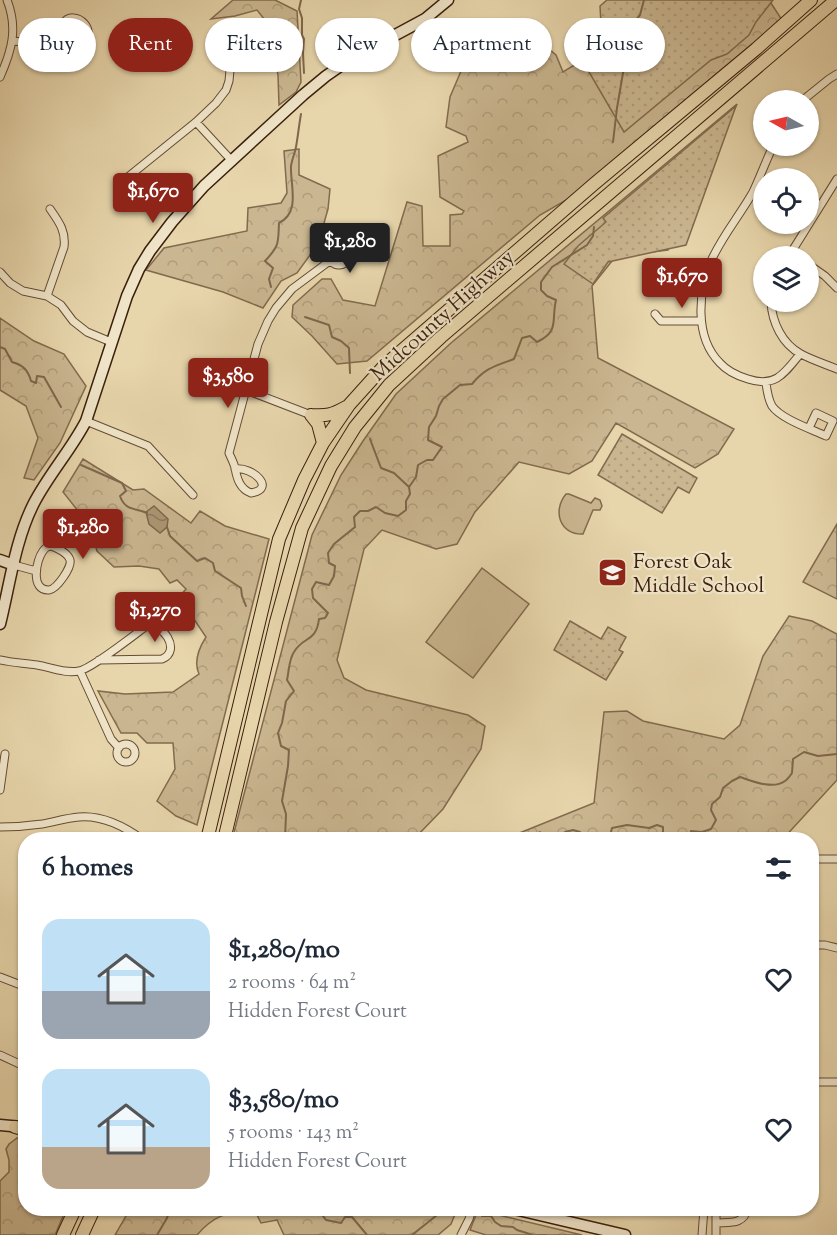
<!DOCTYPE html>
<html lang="en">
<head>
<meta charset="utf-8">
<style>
  body { margin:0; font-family:"Sorts Mill Goudy",serif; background:#f2f2f3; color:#1f2937; height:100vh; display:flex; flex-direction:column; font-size:22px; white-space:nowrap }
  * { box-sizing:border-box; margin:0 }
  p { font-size:20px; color:#747a83 }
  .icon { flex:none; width:33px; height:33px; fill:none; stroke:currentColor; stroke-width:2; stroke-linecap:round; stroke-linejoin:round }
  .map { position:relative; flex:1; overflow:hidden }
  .sheet { position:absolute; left:18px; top:832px; width:801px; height:384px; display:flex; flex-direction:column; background:#fff; border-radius:24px; box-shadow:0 2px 4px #0004 }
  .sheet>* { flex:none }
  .top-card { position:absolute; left:18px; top:18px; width:801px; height:54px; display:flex; gap:12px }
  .needle { width:39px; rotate:278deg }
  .fabs { position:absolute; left:753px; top:90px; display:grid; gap:12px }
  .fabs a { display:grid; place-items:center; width:66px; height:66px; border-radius:50%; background:#fff; box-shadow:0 2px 4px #0004; font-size:30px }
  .price { position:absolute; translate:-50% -51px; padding:0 14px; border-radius:6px; background:#8f2418; color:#fff; font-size:20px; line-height:39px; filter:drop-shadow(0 2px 3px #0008) }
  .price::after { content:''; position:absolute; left:50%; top:36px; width:18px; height:14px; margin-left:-9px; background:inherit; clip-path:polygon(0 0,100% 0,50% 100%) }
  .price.on { background:#222; color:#fff }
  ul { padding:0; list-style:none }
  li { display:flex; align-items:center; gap:18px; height:150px; padding:0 24px }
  li span { display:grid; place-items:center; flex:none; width:168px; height:120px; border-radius:18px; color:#555 }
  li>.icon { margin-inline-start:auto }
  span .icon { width:72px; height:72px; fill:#fffc; stroke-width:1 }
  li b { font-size:26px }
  h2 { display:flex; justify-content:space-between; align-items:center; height:72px; padding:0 24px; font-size:26px }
  .tag { padding:0 21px; border-radius:27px; background:#fff; box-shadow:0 2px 4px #0004; font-size:21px; line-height:54px }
  .tag.on { background:#8f2418; color:#fff }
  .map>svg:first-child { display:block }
  .grass { fill:#cab690; stroke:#826a4e; stroke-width:1.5 }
  .forest { fill:url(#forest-crowns); stroke:#826a4e; stroke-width:1.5 }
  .park { fill:url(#park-dots); stroke:#826a4e; stroke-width:1.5 }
  .water { fill:url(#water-waves); stroke:#7f674b; stroke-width:1.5 }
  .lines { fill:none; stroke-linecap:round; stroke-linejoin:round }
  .stream { stroke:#7f674b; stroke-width:2 }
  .street-casing { stroke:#664c34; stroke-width:9 }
  .secondary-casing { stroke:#3b1f0c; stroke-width:13 }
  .primary-casing { stroke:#3b1f0c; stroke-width:14 }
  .street { stroke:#efe4c8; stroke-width:7 }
  .secondary { stroke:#efe4c8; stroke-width:10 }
  .primary { stroke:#e7d5ab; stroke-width:12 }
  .labels { text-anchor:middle; stroke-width:4.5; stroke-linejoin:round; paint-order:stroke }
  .street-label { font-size:21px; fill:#3b1f0c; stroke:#efe4c8 }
  .poi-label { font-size:21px; fill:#3b1f0c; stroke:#efe4c8; text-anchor:start }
</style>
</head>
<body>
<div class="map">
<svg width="837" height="1235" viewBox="0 0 837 1235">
  <defs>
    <pattern id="forest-crowns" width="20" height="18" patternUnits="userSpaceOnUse" patternTransform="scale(1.5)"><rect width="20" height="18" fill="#cab690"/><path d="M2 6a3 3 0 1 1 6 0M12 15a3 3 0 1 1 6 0" fill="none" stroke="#ae9c7b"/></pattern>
    <pattern id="park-dots" width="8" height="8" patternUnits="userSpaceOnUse" patternTransform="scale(1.5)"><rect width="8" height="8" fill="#cab690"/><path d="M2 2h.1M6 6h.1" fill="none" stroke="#ae9c7b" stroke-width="1.8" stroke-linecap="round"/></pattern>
    <pattern id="water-waves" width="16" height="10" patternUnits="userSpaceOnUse" patternTransform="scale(1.5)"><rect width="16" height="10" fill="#ad9775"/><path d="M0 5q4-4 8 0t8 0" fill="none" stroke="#8e7b5e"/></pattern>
  </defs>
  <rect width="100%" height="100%" fill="#e7d5ab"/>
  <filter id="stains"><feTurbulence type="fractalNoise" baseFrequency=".00333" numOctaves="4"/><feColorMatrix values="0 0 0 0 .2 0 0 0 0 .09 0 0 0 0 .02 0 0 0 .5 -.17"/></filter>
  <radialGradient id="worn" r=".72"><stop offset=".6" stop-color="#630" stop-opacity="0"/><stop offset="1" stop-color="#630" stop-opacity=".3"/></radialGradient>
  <!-- grass -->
  <path class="grass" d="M566,494H569L591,503L595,498L600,500L602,506L600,510H593L583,534C560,535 552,511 566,494Z
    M482,568L529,604L473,678L426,642Z"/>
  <!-- forest -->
  <path class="forest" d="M233,0H275L297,11L301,82L296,92L279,105L278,75L269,25L257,10L235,16L211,19Z
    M769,0L784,23L594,184L540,215L367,361L337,364L312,336L292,317L293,305L322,279H331L343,300L375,306L407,202L422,206L423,246H450V215L462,214L464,211L440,197L438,156L468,142L466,136L446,127L450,97L464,64L488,28L505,23L524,28L556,55L563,72L586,58Z
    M737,104L668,250L616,256L592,286L598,358L734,429L718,454L695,468L616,423L592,461L569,474L519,462L475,512L457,544L436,549L382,530L364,549L337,660L344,678L366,690L468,715L485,726L481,749L443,809L413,840H232L312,535L341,475L363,441L396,394L451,343Z
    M299,149V175L330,189L328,209L318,244L297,273L281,281L263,308L223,292L146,270L164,248L247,231L248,208L281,203L287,193L284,151Z
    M0,318L34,341L64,354L86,386L60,443L34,480L24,478L38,438L26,406L0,390Z
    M83,459L133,490L144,489L191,523L200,511L225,526L269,539L197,825L176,816L157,801L175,769L173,743H147L137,733H121L98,691L125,694L173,692L199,674C193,661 199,648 206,637L179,597L186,589L177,580L170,583L159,569L139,566L114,567L97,551L90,526L63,492Z
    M837,524V599L803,582Z
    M789,616L812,621L837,634V780L782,840H502L594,803L604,712L627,711L643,721L724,739L740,725L763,656Z
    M17,1138L25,1140L26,1209H66L55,1235H0V1181L9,1172V1160L6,1149L9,1144Z
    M130,1209H250C226,1213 213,1216 197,1235H115Z
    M254,1209H406L410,1210L445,1209L455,1214L451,1224L438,1235H284L277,1220L261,1223Z
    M478,1210L582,1235H486L470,1230Z"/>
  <!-- park -->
  <path class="park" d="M607,0H773L756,22L749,35L727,54L711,60L624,132L575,48L588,40L601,24L600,6Z
    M736,106L686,245L608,262L593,284L564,264L578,246L606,222L603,218Z
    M622,434L697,478L689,493L678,487L662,513L598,475Z
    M570,621L601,639L608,627L626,637L619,650L623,652L606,680L554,650Z"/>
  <!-- water -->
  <path class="water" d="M154,506L168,519L167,527L160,533L149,524L146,512Z"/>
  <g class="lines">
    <!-- stream -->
    <path class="stream" d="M301,0L299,9L302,18V35L304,39L303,53L304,73
      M613,142L617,108L631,26L640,15L644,0
      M271,287L269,279L273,268L265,261C280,245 278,243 279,223C301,212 290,185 291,166C292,159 295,153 296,147C298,136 299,125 301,114
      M305,317L329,325L332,337L341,341L349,348L350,373
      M0,347L5,349L12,362C23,365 28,370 31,381L36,383L37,376L44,377L61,407
      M370,439L381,468L394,473L409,487
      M81,465L122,483L126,491L120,496C125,511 136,508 147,513
      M167,527L170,536L197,561L205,558L213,563L215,571L241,588L242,596L246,606
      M285,840L286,814L282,801L288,766L289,750L281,746L278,733L282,723L286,701L294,691L287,680C289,671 289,659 294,652C303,636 316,643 319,619L325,618L328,613L313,598L312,589L316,582L329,585L334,576L335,566L329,563L328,553L334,544L355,527L354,517L360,511H368L376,507L385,513L398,516L406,510V501L410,494L409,487L416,477L418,465L427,460H433L442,447L428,440L429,427L436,416L439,406L443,399L460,385L472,384C485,368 495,366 514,359L522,338L530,336L537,342C560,331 551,321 556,300L547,296L541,290V282L552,267L587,245L593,236L594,227
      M535,840V836L540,832L546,840
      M567,840L565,832L573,830L580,832L583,840
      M609,840L612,828L627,825L649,828L657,825L663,827V840
      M689,840V837L691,831L702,832L711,829L716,820L711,810L712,804L720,797L723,788L732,781L740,777C752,781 773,790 785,781C788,779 790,776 792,773L793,759L804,752L818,756L837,754
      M287,1209L292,1212L294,1209
      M322,1209L323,1216L326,1220L341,1223L345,1217H352L367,1235
      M482,1216H491L495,1222L501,1226L513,1227L517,1230L533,1235
      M157,1235L167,1218L170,1209
      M412,1235L442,1211H460
      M538,1235H546"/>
    <defs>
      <path id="street" d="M12,41L76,46C105,35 74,4 62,25C59,31 59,38 58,44
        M0,77C12,50 18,28 7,0
        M803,100L829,79L837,74
        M196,122L232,161
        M773,146C766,161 760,177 753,192C740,215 723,235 712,259C698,291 694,337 720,363C727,371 738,376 748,379C775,388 784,374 800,354
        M123,181L196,122L216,103L226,90L229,81L231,59
        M329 255a10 10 0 1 1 20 0a10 10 0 1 1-20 0Z
        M789,256L837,179
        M808,264L825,276L837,288
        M0,272L10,283L23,291L47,296L61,305L73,321L87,332L111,342
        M47,296L64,247C66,231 59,222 50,209
        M771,302C772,322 782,344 801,354C812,360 825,364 837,369
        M655,314L661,321H701
        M766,383C767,391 768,399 772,406C781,419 811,429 826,436L833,421L816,413L809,428
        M246,390L311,415
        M86,421L148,446L193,495
        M235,469C252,466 277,489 251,493C240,489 237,479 235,468C234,463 231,458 229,453L258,344L268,321L276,308L292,289L331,260
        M51,546C57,548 68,553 70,560C72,567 57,589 49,590C30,591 36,560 43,551C46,547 47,547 51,546Z
        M14,565L36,571
        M0,660C13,663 25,663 37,665C50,667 65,674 79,671C91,669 133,636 145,627C163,621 182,651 162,659L99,660
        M80,671L111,739L119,748
        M117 753a9 9 0 1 1 18 0a9 9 0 1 1-18 0Z
        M0,790L5,754
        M0,827C14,827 28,826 42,824C54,822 66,818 79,817C103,815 124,826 143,840
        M812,859H837
        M812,945H825L837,948
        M0,977L26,987
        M0,1055L26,1067
        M812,1082H837
        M716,1223C729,1222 744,1225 747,1209
        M461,1235L469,1219L472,1209
        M702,1235L704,1209
        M716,1235V1209"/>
      <path id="secondary" d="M0,560L14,565
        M0,624C10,584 15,540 34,503C49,474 71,450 86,421L127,296L139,269L150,251L172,222L204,186L303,95L326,76L349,60L425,19L448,0
        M0,1125L22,1127
        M514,1209L625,1235"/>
      <path id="primary" d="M311,415C327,416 332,415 346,407
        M311,415L318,424L323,443
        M207,840L279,539L304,480L323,443L349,405L385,365L594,184L756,49L811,0
        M224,840L276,622L302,528L331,466L355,427L389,385L441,337L836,0
        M15,1127L26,1130
        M63,1235L75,1209
        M82,1235L94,1209"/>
    </defs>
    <!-- street casing -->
    <use href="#street" class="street-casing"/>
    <!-- secondary casing -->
    <use href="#secondary" class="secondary-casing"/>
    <!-- primary casing -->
    <use href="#primary" class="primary-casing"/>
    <!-- street -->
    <use href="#street" class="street"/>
    <!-- secondary -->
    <use href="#secondary" class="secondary"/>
    <!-- primary -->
    <use href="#primary" class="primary"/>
  </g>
  <!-- icons -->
  <defs>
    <symbol id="school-square" viewBox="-11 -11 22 22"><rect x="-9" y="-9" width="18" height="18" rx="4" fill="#8f2418" stroke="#efe4c8"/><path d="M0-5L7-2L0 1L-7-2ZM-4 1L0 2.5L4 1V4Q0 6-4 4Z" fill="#fff"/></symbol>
  </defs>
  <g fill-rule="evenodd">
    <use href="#school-square" x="596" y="556" width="33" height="33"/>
  </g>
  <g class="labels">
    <!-- street labels -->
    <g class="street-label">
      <text transform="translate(442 315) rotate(-42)" y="7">Midcounty Highway</text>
    </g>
    <!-- poi labels -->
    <g class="poi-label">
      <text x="633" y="568">Forest Oak<tspan x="633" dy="24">Middle School</tspan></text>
    </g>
  </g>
  <rect width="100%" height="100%" filter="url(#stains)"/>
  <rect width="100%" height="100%" fill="url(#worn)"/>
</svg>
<div class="fabs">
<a><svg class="needle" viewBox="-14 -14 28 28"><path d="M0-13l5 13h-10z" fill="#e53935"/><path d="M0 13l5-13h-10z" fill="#747a83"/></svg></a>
<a><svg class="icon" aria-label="locate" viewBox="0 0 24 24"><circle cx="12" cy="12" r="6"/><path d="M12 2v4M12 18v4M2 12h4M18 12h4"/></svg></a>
<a><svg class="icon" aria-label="layers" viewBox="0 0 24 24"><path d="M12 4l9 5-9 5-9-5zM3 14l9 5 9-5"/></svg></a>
</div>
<b class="price" style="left:153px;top:224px">$1,670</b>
<b class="price on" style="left:350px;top:274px">$1,280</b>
<b class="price" style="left:682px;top:309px">$1,670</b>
<b class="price" style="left:228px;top:409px">$3,580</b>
<b class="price" style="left:83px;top:560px">$1,280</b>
<b class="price" style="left:155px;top:643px">$1,270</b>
<div class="top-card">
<a class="tag">Buy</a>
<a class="tag on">Rent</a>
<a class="tag">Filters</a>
<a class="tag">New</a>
<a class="tag">Apartment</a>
<a class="tag">House</a>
</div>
<section class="sheet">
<h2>6 homes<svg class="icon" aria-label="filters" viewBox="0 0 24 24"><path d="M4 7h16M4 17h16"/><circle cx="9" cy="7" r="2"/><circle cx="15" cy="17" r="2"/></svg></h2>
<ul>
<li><span style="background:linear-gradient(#bfe0f5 60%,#9aa5b1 0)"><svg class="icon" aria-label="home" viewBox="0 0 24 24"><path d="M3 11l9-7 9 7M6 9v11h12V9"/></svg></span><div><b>$1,280/mo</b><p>2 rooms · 64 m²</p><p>Hidden Forest Court</p></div><svg class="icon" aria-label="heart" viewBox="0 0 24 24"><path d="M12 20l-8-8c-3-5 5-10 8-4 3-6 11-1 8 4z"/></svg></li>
<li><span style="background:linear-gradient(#bfe0f5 65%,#b9a48a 0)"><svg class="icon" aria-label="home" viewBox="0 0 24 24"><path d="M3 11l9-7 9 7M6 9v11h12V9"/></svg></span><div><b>$3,580/mo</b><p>5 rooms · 143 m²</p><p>Hidden Forest Court</p></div><svg class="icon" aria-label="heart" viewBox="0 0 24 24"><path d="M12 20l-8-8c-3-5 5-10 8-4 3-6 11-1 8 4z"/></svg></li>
</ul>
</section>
</div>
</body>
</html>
